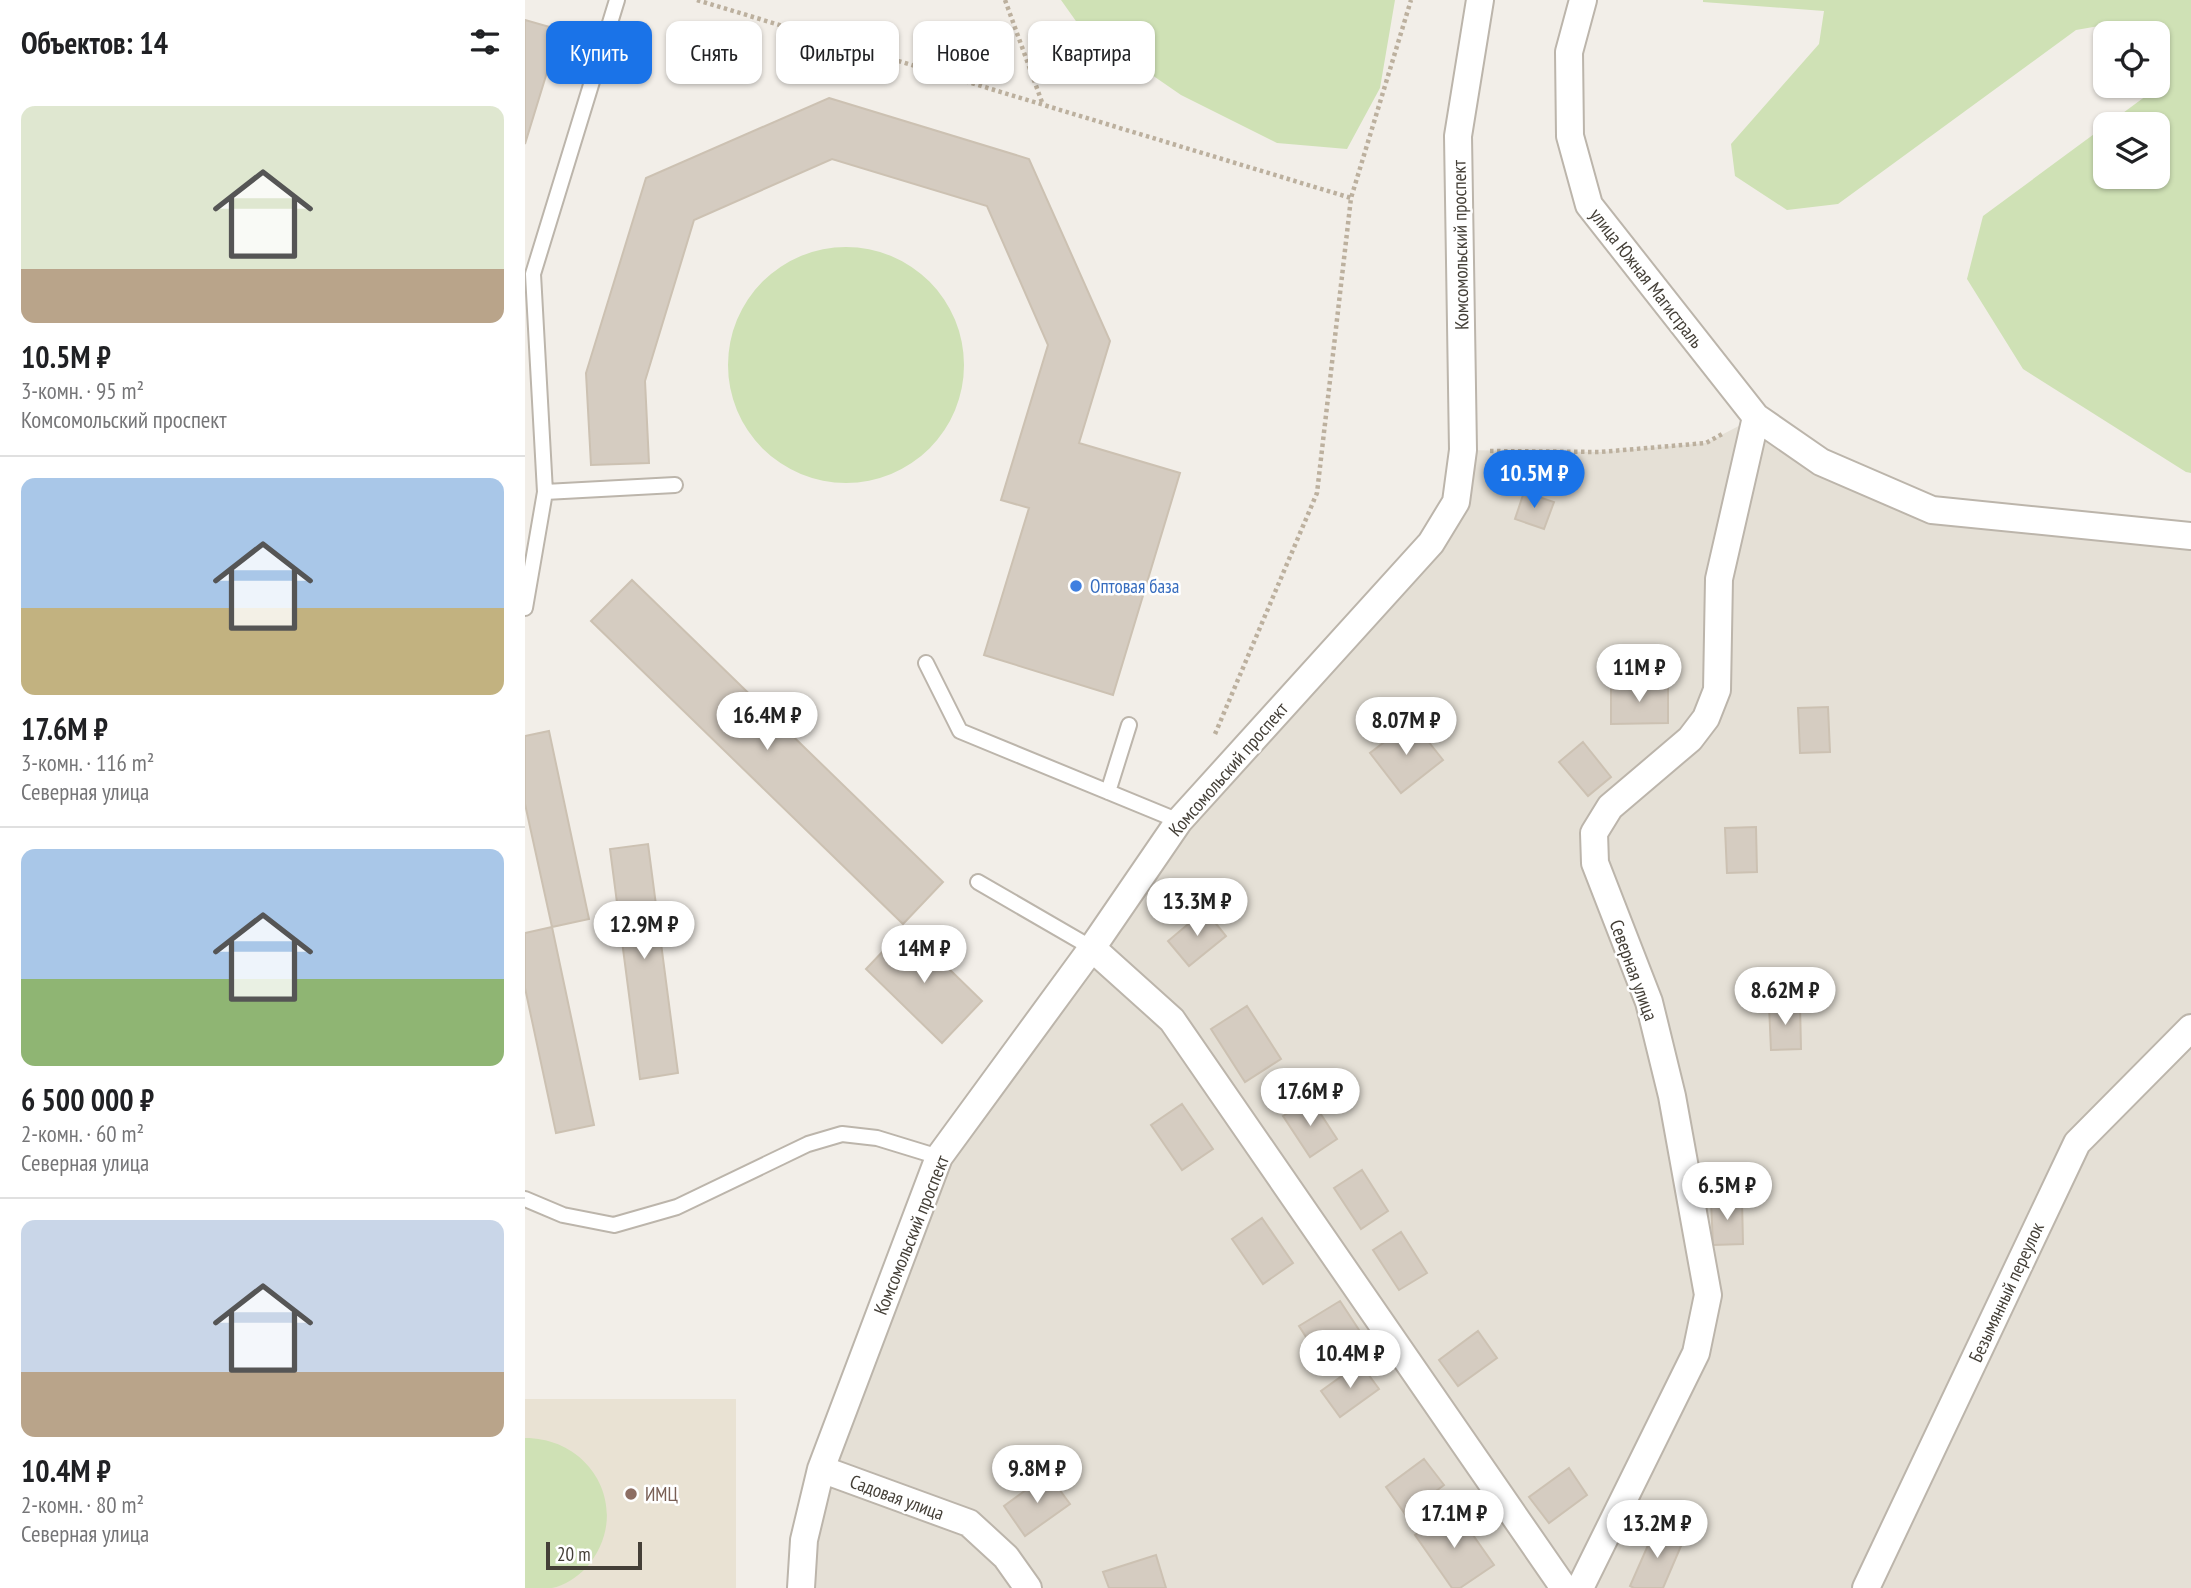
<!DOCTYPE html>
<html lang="ru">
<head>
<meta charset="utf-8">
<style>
  body { margin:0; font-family:"PT Sans Narrow",sans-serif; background:#f2f2f2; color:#202124; height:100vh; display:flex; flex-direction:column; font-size:26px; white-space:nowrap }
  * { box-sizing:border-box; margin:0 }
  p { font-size:23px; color:#757577 }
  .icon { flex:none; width:38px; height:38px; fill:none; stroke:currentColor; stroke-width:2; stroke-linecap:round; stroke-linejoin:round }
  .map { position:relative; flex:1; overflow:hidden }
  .side { display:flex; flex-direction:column; background:#fff; width:525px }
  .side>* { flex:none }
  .banner { position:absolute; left:21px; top:21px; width:665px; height:63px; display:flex; gap:14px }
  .controls { position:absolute; left:1568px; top:21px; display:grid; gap:14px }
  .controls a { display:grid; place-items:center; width:77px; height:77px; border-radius:14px; background:#fff; box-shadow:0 2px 5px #0004; font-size:35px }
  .scale { position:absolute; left:21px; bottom:18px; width:96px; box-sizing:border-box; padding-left:7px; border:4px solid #443f37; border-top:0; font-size:19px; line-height:24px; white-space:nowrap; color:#443f37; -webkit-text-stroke:5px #fff; paint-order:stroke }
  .price { position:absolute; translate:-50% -60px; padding:0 16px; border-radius:24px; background:#fff; color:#222; font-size:23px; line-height:46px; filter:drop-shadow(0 2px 4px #0008) }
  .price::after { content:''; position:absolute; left:50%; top:42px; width:21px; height:16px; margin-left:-10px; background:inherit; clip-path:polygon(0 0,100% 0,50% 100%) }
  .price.selected { background:#1a73e8; color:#fff }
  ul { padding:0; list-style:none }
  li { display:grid; align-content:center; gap:14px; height:371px; padding:0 21px }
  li+li { border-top:2px solid #e0e0e0 }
  li span { display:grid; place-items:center; height:217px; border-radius:14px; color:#555 }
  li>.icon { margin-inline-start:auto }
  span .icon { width:126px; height:126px; fill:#fffc; stroke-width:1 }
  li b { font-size:30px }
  h2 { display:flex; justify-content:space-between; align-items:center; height:84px; padding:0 21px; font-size:30px }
  .pill { padding:0 24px; border-radius:14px; background:#fff; box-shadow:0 2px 5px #0004; font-size:24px; line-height:63px }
  .pill.selected { background:#1a73e8; color:#fff }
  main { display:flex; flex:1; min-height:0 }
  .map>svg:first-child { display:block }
  .residential { fill:#e5e0d6 }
  .education { fill:#e9e2d3 }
  .green { fill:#cfe1b5 }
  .building { fill:#d5ccc1; stroke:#ccc1b2; stroke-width:2 }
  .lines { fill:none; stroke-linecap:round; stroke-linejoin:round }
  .lane-casing { stroke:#bcb5ab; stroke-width:18 }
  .street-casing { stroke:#bcb5ab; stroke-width:30 }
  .path { stroke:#bcb09e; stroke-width:4.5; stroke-dasharray:3.5 3.5; stroke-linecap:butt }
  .lane { stroke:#fff; stroke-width:14 }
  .street { stroke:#fff; stroke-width:26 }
  .shop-dot { fill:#3f7fe0; stroke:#fff; stroke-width:2.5 }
  .education-dot { fill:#8d6e63; stroke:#fff; stroke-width:2.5 }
  .labels { text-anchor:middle; stroke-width:5; stroke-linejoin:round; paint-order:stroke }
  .street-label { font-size:19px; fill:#443f37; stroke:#fff }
  .shop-label { font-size:19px; fill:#366cbe; stroke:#fff; text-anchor:start }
  .education-label { font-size:19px; fill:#785e54; stroke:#fff; text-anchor:start }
</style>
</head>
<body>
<main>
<section class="side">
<h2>Объектов: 14<svg class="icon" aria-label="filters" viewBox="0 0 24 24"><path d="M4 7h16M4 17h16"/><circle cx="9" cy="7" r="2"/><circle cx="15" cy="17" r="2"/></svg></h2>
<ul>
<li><span style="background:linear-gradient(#dfe7d0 75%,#b9a48a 0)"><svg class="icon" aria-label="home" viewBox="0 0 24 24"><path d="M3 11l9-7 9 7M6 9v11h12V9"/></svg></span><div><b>10.5M ₽</b><p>3-комн. · 95 m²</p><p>Комсомольский проспект</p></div></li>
<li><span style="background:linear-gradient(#a9c7e8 60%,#c2b280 0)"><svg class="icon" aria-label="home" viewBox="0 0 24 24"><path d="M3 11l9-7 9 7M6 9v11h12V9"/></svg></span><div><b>17.6M ₽</b><p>3-комн. · 116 m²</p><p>Северная улица</p></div></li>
<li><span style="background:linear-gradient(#a9c7e8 60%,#8fb573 0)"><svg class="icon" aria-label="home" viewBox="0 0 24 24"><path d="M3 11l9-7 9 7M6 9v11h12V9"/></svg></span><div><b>6 500 000 ₽</b><p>2-комн. · 60 m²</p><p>Северная улица</p></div></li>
<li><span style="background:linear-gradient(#c9d6e8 70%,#b9a48a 0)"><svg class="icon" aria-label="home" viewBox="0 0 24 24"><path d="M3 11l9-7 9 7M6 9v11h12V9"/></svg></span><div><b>10.4M ₽</b><p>2-комн. · 80 m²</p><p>Северная улица</p></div></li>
</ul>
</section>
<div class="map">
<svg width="1666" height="1588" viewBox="0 0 1666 1588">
  <rect width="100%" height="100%" fill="#f2eee8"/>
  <!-- residential -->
  <path class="residential" d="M1231,417L1407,510L1666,536V1588H276L279,1540L414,1157L654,821L906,543L938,450L1075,452L1181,443Z"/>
  <!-- education -->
  <path class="education" d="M0,1399H211V1588H0Z"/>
  <!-- green -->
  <path class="green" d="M536,0H870L855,88L822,149L752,143L656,95L553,24Z
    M1178,0H1666V473L1661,472L1498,369L1442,279L1458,216L1580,126V177H1633V124H1583L1625,93L1628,86H1633V67L1638,50L1633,47V33H1614L1597,22L1551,30L1313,204L1262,210L1210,176L1206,144L1294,44L1299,11L1178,2Z
    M203 365a118 118 0 1 1 236 0a118 118 0 1 1-236 0Z
    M0,1438C70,1438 109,1515 60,1569C52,1577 39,1586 27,1588C19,1588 9,1588 0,1588Z"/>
  <!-- building -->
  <path class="building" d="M0,20L35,30L0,144Z
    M304,98L504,159L585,341L554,443L655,473L588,695L459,655L504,508L476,500L523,345L462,206L307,159L169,220L120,381L124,463L66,465L61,373L121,178Z
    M999,492L1029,502L1019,529L990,519Z
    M107,580L418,882L378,924L66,621Z
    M1143,684V723L1086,724V685Z
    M1303,707L1305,752L1275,753L1273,708Z
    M887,721L918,760L876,793L845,753Z
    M24,731L64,919L27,927L0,804V736Z
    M1058,742L1086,777L1063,796L1034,762Z
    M1231,827L1232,872L1202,873L1200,828Z
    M123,844L153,1073L115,1079L85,849Z
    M680,910L701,936L664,966L643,941Z
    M27,927L69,1125L31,1133L0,988V933Z
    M381,927L457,1001L417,1043L341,969Z
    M1275,1004L1276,1049L1246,1050L1244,1005Z
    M722,1006L756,1059L720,1082L686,1029Z
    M786,1099L812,1139L785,1157L758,1116Z
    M657,1104L688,1149L657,1170L626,1125Z
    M837,1170L863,1211L836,1229L809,1188Z
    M1217,1200L1218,1244L1188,1245L1186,1201Z
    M737,1218L768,1263L738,1284L707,1239Z
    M876,1232L902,1273L874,1290L848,1250Z
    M815,1301L838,1336L797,1362L774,1326Z
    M953,1331L972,1358L933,1386L914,1360Z
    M835,1363L854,1389L815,1417L796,1391Z
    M899,1459L919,1485L880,1514L861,1487Z
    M1044,1468L1062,1495L1024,1523L1004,1497Z
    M523,1474L545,1504L500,1536L479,1506Z
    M929,1508L969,1565L935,1588H927L890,1535Z
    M1131,1527L1159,1539L1138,1588H1109L1105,1586Z
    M631,1555L641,1588H584L578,1572Z"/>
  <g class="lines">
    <defs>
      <path id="lane" d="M92,0L8,274L20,492L150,485
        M0,608L20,492
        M401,663L435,731L654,821
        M583,792L604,725
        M453,882L567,948
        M0,1199L38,1215L89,1225L152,1207L283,1144L317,1134L352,1138L414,1157"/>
      <path id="street" d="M1058,0L1044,52L1045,136L1064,205L1231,417L1296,462L1407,510L1666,536
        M567,948L647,1020L1039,1588
        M296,1469L444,1523L481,1557L503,1588
        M276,1588L279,1540L296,1469L414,1157L567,948L654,821L906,543L931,502L938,450L933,136L955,0
        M1055,1588L1171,1353L1183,1295L1147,1096L1124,1002L1070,863L1069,833L1085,807L1165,739L1181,718L1192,690L1194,579L1231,417
        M1341,1588L1552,1143L1666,1028"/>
    </defs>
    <!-- lane casing -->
    <use href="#lane" class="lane-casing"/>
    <!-- street casing -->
    <use href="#street" class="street-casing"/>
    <!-- path -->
    <path class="path" d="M172,0L826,198
      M480,0L518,105
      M965,451L1075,452L1181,443L1199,433
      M690,734L792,493L826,198L886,0"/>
    <!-- lane -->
    <use href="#lane" class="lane"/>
    <!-- street -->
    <use href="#street" class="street"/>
  </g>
  <!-- markers -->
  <circle class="shop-dot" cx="551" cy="586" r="7"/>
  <circle class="education-dot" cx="106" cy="1494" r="7"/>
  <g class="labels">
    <!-- street labels -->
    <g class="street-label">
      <text transform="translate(935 245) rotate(-91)" y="7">Комсомольский проспект</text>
      <text transform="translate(1122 278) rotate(52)" y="7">улица Южная Магистраль</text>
      <text transform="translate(703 769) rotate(-49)" y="7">Комсомольский проспект</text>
      <text transform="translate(1109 970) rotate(70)" y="7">Северная улица</text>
      <text transform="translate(386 1235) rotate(-68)" y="7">Комсомольский проспект</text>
      <text transform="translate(1481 1292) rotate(-65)" y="7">Безымянный переулок</text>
      <text transform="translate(372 1497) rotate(20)" y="7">Садовая улица</text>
    </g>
    <!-- shop labels -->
    <g class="shop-label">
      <text x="565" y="593">Оптовая база</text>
    </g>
    <!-- education labels -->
    <g class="education-label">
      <text x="120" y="1501">ИМЦ</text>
    </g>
  </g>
</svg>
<div class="controls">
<a><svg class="icon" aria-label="locate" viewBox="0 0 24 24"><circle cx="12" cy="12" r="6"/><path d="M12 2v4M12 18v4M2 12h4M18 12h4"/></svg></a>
<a><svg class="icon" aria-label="layers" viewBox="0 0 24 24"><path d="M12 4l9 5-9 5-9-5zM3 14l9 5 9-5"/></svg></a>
</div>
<div class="scale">20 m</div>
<b class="price selected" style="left:1009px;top:510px">10.5M ₽</b>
<b class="price" style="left:1114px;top:704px">11M ₽</b>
<b class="price" style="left:242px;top:752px">16.4M ₽</b>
<b class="price" style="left:881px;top:757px">8.07M ₽</b>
<b class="price" style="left:672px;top:938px">13.3M ₽</b>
<b class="price" style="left:119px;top:961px">12.9M ₽</b>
<b class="price" style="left:399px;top:985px">14M ₽</b>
<b class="price" style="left:1260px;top:1027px">8.62M ₽</b>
<b class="price" style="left:785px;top:1128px">17.6M ₽</b>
<b class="price" style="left:1202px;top:1222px">6.5M ₽</b>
<b class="price" style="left:825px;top:1390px">10.4M ₽</b>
<b class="price" style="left:512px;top:1505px">9.8M ₽</b>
<b class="price" style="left:929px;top:1550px">17.1M ₽</b>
<b class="price" style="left:1132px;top:1560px">13.2M ₽</b>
<div class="banner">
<a class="pill selected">Купить</a>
<a class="pill">Снять</a>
<a class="pill">Фильтры</a>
<a class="pill">Новое</a>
<a class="pill">Квартира</a>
</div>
</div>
</main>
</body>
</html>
